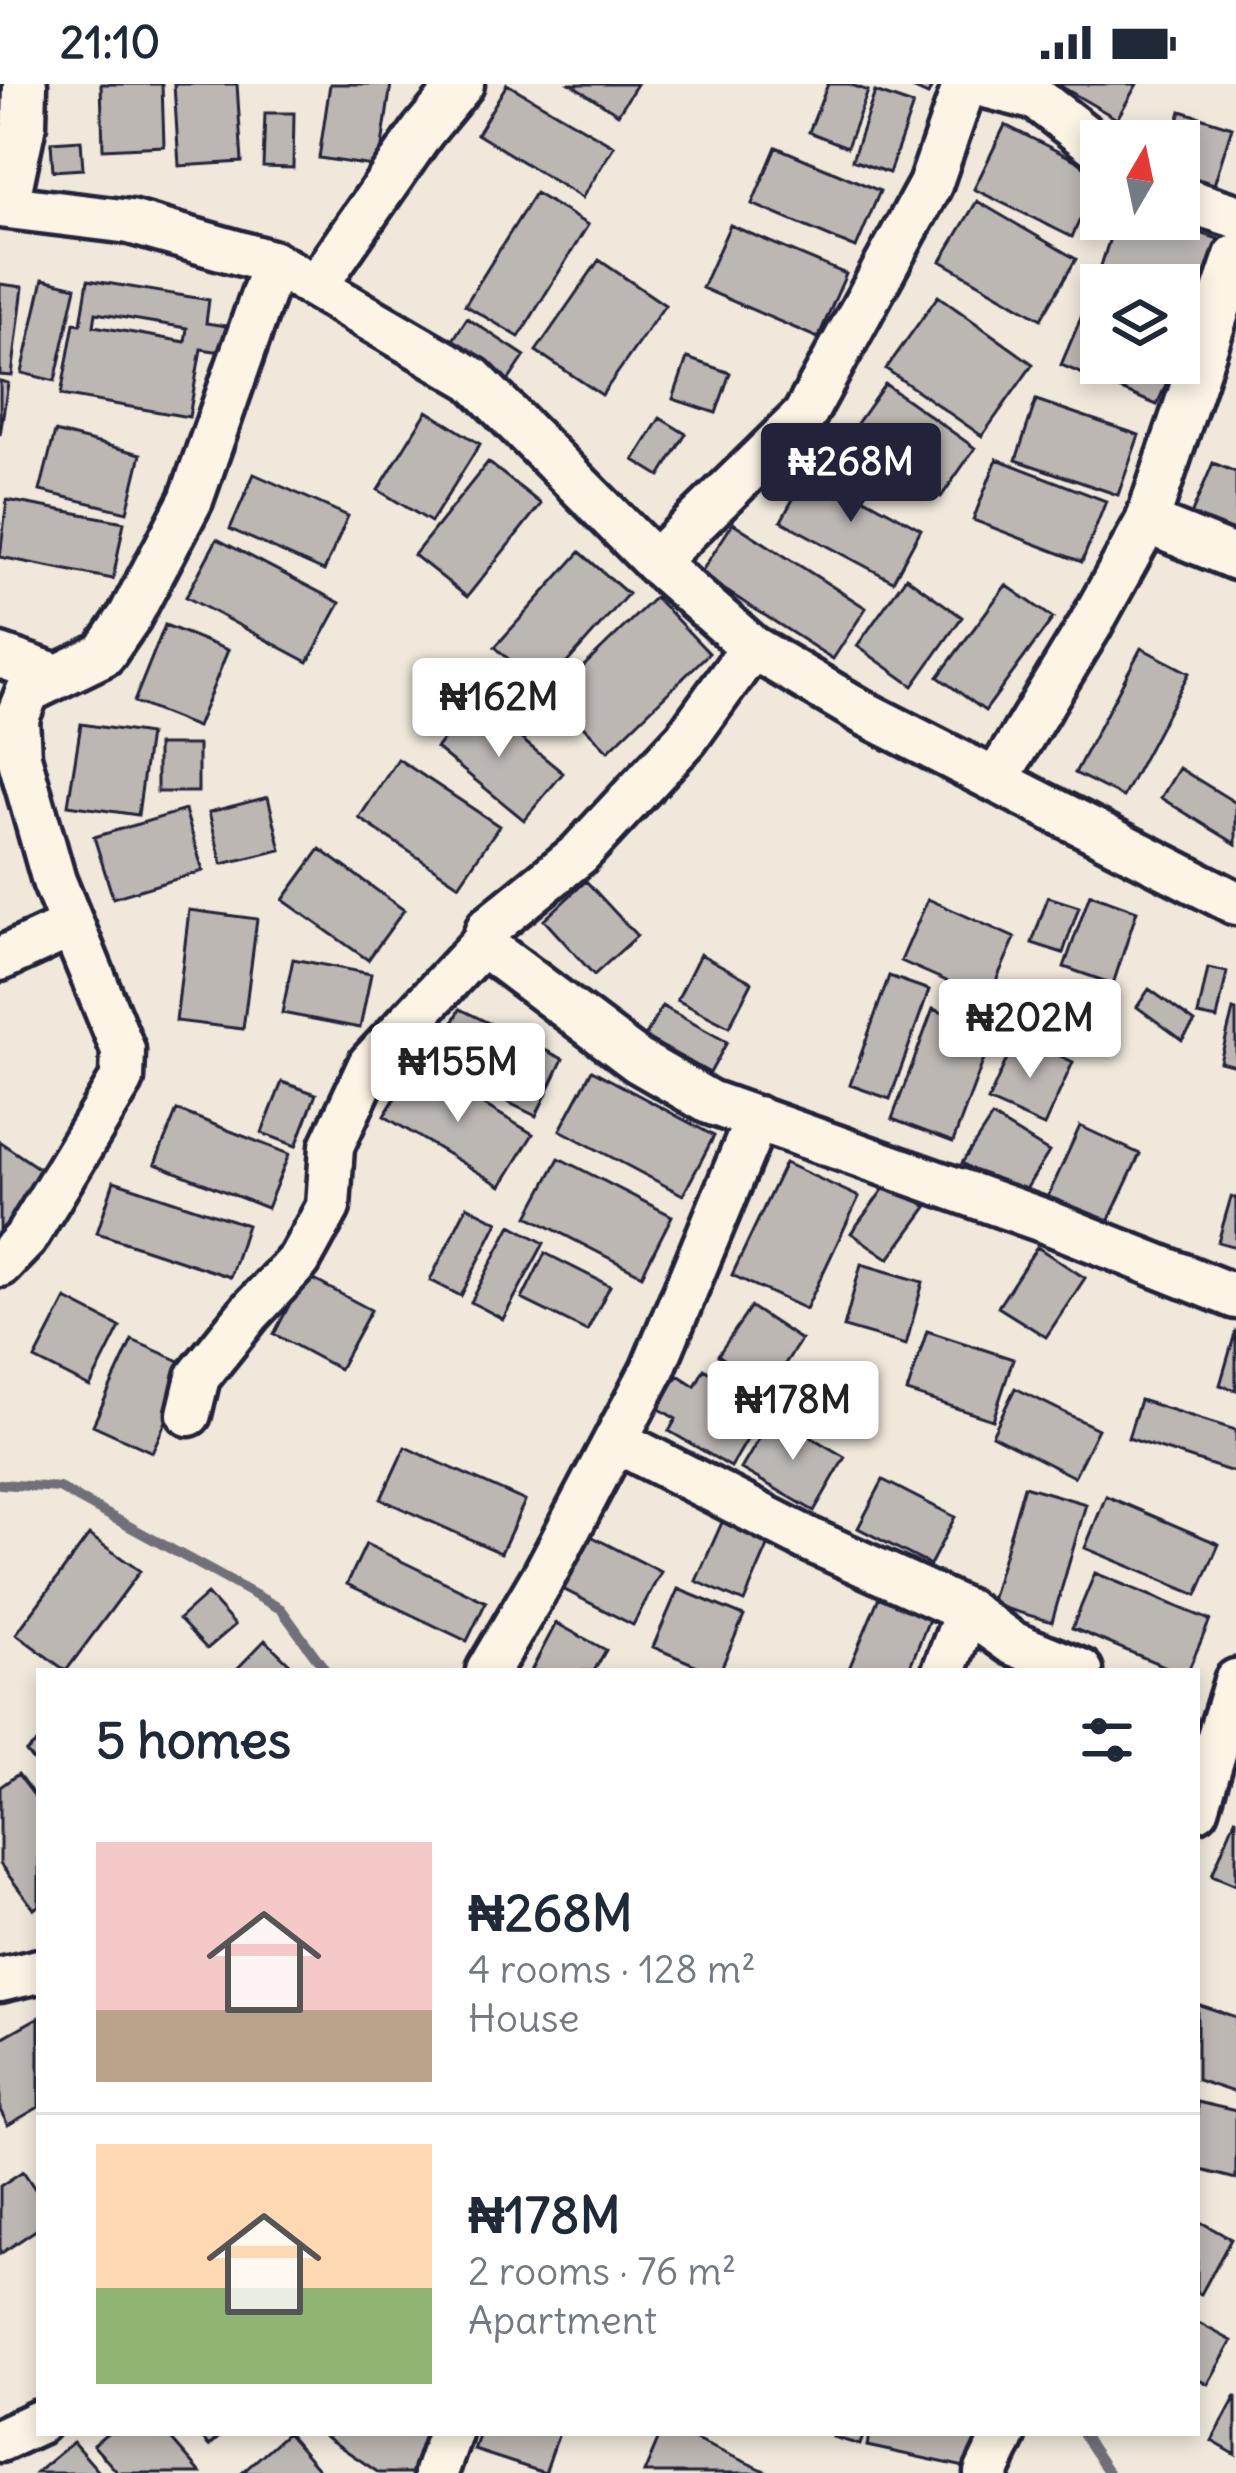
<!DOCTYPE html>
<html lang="en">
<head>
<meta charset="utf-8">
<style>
  body { margin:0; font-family:Delius,sans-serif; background:#f2f2f3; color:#1f2937; height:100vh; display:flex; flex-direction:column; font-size:45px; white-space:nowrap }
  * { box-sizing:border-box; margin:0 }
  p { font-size:39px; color:#747a83 }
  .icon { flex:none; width:66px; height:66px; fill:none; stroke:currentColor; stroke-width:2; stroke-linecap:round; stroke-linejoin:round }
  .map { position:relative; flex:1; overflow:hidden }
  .panel { position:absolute; left:36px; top:1584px; width:1164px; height:768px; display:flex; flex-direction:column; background:#fff; border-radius:0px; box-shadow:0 6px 18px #0003 }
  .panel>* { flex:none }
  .needle { width:78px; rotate:9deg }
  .tools { position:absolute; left:1080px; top:36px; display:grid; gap:24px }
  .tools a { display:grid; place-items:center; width:120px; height:120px; border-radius:0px; background:#fff; box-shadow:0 6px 18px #0003; font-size:60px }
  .price { position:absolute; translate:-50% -102px; padding:0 27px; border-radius:12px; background:#fff; color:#222; font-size:39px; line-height:78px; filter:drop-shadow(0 3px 6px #0008) }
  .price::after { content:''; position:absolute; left:50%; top:72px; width:36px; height:27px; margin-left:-18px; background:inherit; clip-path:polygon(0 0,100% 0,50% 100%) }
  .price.active { background:#22223b; color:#fff }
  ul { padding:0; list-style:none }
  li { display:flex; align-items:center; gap:36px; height:300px; padding:0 60px }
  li+li { border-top:3px solid #e0e1e3 }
  li span { display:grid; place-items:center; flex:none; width:336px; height:240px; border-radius:0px; color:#555 }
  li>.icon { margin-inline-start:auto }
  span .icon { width:144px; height:144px; fill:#fffc; stroke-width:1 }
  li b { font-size:51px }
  h2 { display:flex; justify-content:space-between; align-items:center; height:144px; padding:0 60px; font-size:51px }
  .status { display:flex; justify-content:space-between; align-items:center; height:84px; padding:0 60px; background:#fff; direction:ltr }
  .status svg { height:33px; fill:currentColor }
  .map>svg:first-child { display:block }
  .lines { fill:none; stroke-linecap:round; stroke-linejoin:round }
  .stream { stroke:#716f79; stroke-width:10 }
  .building { fill:#bcb7b3; stroke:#22223b; stroke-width:3; fill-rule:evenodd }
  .minor-casing { stroke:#22223b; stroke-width:51 }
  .minor { stroke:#fcf5e5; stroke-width:42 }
</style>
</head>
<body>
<div class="status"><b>21:10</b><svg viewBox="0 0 49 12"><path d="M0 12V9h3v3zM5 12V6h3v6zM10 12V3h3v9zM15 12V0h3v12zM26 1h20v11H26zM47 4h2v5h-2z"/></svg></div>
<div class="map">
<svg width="1236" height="2389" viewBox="0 0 1236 2389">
  <rect width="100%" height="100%" fill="#efe8db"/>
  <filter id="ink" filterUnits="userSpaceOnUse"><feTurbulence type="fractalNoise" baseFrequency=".00833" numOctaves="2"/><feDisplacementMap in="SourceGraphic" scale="24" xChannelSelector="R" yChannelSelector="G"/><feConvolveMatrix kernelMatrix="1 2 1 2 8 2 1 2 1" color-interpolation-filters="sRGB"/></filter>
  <g filter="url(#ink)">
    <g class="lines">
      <!-- stream -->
      <path class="stream" d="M0,1400L59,1404L281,1525L326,1587
        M1082,2349L1109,2389"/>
    </g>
    <!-- building -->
    <path class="building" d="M101,0H162L164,62L103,65Z
      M174,0H237L242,78L179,82Z
      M330,0H391L379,83L319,74Z
      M507,0L614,62L582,114L477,50Z
      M571,0H637L618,30Z
      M828,0H849L868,7L847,63L809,48Z
      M903,0H933L928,11Z
      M1057,0H1137L1117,35Z
      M875,8L913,21L889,89L852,76Z
      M1181,27L1232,43L1212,107L1179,96V57H1172Z
      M265,29H294L293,84L263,83Z
      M1005,41L1101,89L1072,153L974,105Z
      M81,56L83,85L53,87L51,58Z
      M776,63L880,107L856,164L752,120Z
      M535,109L588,141L519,253L465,221Z
      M977,117L1076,175L1041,235L941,177Z
      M1116,135H1157L1225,157L1203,223L1179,215V201H1138L1099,188Z
      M730,141L846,190L818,254L702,204Z
      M599,176L665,221L602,311L536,267Z
      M43,195L76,203L55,297L22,289Z
      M88,196L209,216L206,239L226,242L222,268L201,265L189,333L61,311L74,239L81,240ZM96,229L187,244L185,258L94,242Z
      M0,200L23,203L12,292L0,291Z
      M1094,203L1101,207V279H1175L1157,321L1061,281Z
      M938,212L1033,280L982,352L886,285Z
      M467,234L525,272L508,297L451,259Z
      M1179,240L1190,245L1179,270Z
      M687,274L730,289L716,329L673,315Z
      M0,297L8,299L0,351Z
      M885,300L975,364L941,413L851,348Z
      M1036,316L1139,351L1118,411L1016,376Z
      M427,327L480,360L431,438L378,406Z
      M660,334L686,350L660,392L634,376Z
      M55,348L141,370L127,428L40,407Z
      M997,375L1106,417L1082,478L973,436Z
      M488,378L541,420L467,513L414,471Z
      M1213,379L1236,388V450L1191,431Z
      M810,384L921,445L893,497L781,437Z
      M254,390L348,432L324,487L230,445Z
      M7,416L124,438L113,495L0,473Z
      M733,439L866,524L833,575L700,490Z
      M217,455L340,519L308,578L186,513Z
      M580,468L628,510L543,606L495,563Z
      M906,493L962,533L913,602L857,562Z
      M1006,501L1053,534L985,627L938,593Z
      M655,513L709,569L608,667L553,612Z
      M165,541L228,566L197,643L134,618Z
      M1141,564L1189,589L1123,713L1075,689Z
      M475,617L563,689L524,736L436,664Z
      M81,640L149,650L138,731L68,721Z
      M157,661H198V708H157Z
      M398,675L499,742L459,801L359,734Z
      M1179,684L1236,719V760L1161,714Z
      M268,713L281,766L222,780L209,728Z
      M185,726L203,787L113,814L94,753Z
      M320,765L404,826L368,876L283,816Z
      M586,797L637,852L594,891L544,836Z
      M1090,810L1137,827L1113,900L1064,883Z
      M1048,813L1079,823L1063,869L1032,859Z
      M928,815L1015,854L988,915L901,877Z
      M189,826L257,835L243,945L176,937Z
      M700,870L752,898L729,943L677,916Z
      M293,875L371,890L360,944L282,929Z
      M1208,884L1227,888L1217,935L1198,931Z
      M889,892L929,906L890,1015L850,1001Z
      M1149,905L1195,938L1182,956L1137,923Z
      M662,922L727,958L710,989L645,953Z
      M460,925L563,975L536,1032L432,981Z
      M933,925L994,948L953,1058L892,1035Z
      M1233,926L1236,927V982L1220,978Z
      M1017,952L1073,978L1044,1042L988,1017Z
      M416,980L533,1050L501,1102L384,1032Z
      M592,986L714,1052L683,1111L560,1046Z
      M282,998L316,1010L296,1062L262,1049Z
      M177,1026L289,1070L267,1124L155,1080Z
      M992,1033L1049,1068L1020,1115L962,1079Z
      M1080,1042L1140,1070L1105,1144L1046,1117Z
      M0,1058L50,1092L0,1167Z
      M559,1074L672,1132L642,1191L528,1132Z
      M785,1079L859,1113L806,1225L732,1191Z
      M890,1096L927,1123L889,1175L851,1149Z
      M114,1097L247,1141L230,1193L97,1149Z
      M1231,1113L1236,1114V1163L1218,1158Z
      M467,1122L498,1138L461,1212L430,1196Z
      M511,1141L544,1159L503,1235L471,1218Z
      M1037,1163L1085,1194L1046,1253L998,1223Z
      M545,1169L610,1202L587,1247L522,1215Z
      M861,1180L923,1198L906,1261L844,1243Z
      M305,1191L371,1226L339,1285L274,1250Z
      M66,1215L120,1243L90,1303L35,1275Z
      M751,1223L801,1256L768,1305L718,1271Z
      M1236,1246V1306L1220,1301Z
      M927,1247L1013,1275L993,1336L907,1308Z
      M132,1256L191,1282L152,1368L93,1341Z
      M704,1285L767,1322L731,1383L669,1347L676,1335L658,1324L678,1291L695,1302Z
      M1015,1304L1098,1345L1074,1393L992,1351Z
      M1140,1316L1236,1346V1389L1128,1354Z
      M773,1331L845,1373L814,1427L741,1385Z
      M405,1363L525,1417L501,1469L381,1415Z
      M883,1396L955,1433L930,1481L858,1444Z
      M1024,1402L1086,1420L1052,1538L990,1520Z
      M1106,1412L1219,1460L1197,1511L1085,1464Z
      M724,1434L771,1455L744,1518L696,1497Z
      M89,1451L140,1487L66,1587L16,1550Z
      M589,1451L661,1488L633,1541L561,1504Z
      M366,1460L486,1518L467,1557L347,1500Z
      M1095,1489L1210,1536L1188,1587H1176L1072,1544Z
      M678,1505L744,1532L720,1587H709L653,1563Z
      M207,1510L235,1541L207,1565L179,1535Z
      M879,1513L930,1533L908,1587H848Z
      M556,1539L606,1566L594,1587H531Z
      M265,1556L297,1587H235Z
      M39,1657V1684L26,1668Z
      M18,1690L39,1718V1821L34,1825L0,1780V1703Z
      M1236,1733V1801L1212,1791Z
      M1197,1920L1236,1933V2009L1197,1996Z
      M39,1933V2023L8,2041L0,2026V1955Z
      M1197,2018L1236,2027V2095L1197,2085Z
      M23,2087L39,2111V2144L0,2170V2102Z
      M1197,2136L1231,2155L1201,2210L1197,2208Z
      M1197,2238L1232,2257L1208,2300L1197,2294Z
      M1236,2312V2371L1212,2357Z
      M107,2349H166L201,2389H118L93,2361Z
      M198,2349H224L209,2362Z
      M287,2349L322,2389H242Z
      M320,2349H429L435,2353L411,2389H379Z
      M480,2349H559L545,2389L474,2366Z
      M661,2349H680L770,2389H644Z
      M835,2349H864L860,2361L833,2353Z
      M870,2349H991L983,2387L867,2362Z
      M73,2358L100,2389H36Z"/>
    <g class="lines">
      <defs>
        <path id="minor" d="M977,0L1037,15L1101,65
          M1179,114L1236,132
          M7,121L24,40L25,0
          M0,122L130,138L274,179L473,295L655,478L752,563L864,629L1236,819
          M315,203L423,47L462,0
          M1147,438L1236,474
          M655,478L804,332L930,101L965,0
          M0,572L55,591
          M996,696L1089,543L1147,438L1236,172
          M482,860L638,977L709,1018L1045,1137L1236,1213
          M0,875L72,842
          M0,1181L25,1155L122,995L123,966L54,797L19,673L17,634L28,607L104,570L130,532L191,416L274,179
          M189,1330L198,1293L250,1228L299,1176L328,1123L332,1062L370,980L482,860L488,844L579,770L686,655L752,563
          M616,1357L808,1455L967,1527L1012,1559L1081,1587
          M488,1587L545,1490L652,1287L757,1034
          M944,1587L967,1527
          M1197,1725L1236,1597
          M0,1896L39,1887
          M0,2356L39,2338
          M436,2389L450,2349
          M986,2389L1005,2349"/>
      </defs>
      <!-- minor casing -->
      <use href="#minor" class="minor-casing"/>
      <!-- minor -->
      <use href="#minor" class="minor"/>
    </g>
  </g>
</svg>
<div class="tools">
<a><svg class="needle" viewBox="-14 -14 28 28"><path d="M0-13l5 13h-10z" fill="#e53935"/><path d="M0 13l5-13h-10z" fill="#747a83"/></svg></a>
<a><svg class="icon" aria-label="layers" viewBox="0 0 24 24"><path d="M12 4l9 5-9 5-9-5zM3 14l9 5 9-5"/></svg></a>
</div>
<b class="price active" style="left:851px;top:441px">₦268M</b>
<b class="price" style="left:499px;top:676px">₦162M</b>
<b class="price" style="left:1030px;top:997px">₦202M</b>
<b class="price" style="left:458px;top:1041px">₦155M</b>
<b class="price" style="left:793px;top:1379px">₦178M</b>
<section class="panel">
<h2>5 homes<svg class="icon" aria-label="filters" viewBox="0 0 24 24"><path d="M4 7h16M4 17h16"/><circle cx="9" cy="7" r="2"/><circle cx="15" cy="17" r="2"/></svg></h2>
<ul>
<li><span style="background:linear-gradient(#f6c9c9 70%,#b9a48a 0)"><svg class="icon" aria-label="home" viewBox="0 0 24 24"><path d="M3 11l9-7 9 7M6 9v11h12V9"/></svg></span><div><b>₦268M</b><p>4 rooms · 128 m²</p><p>House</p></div></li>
<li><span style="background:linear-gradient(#ffd9b3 60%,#8fb573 0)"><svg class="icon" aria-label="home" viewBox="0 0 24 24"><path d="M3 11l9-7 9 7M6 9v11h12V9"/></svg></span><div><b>₦178M</b><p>2 rooms · 76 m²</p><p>Apartment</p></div></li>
</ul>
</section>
</div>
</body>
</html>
